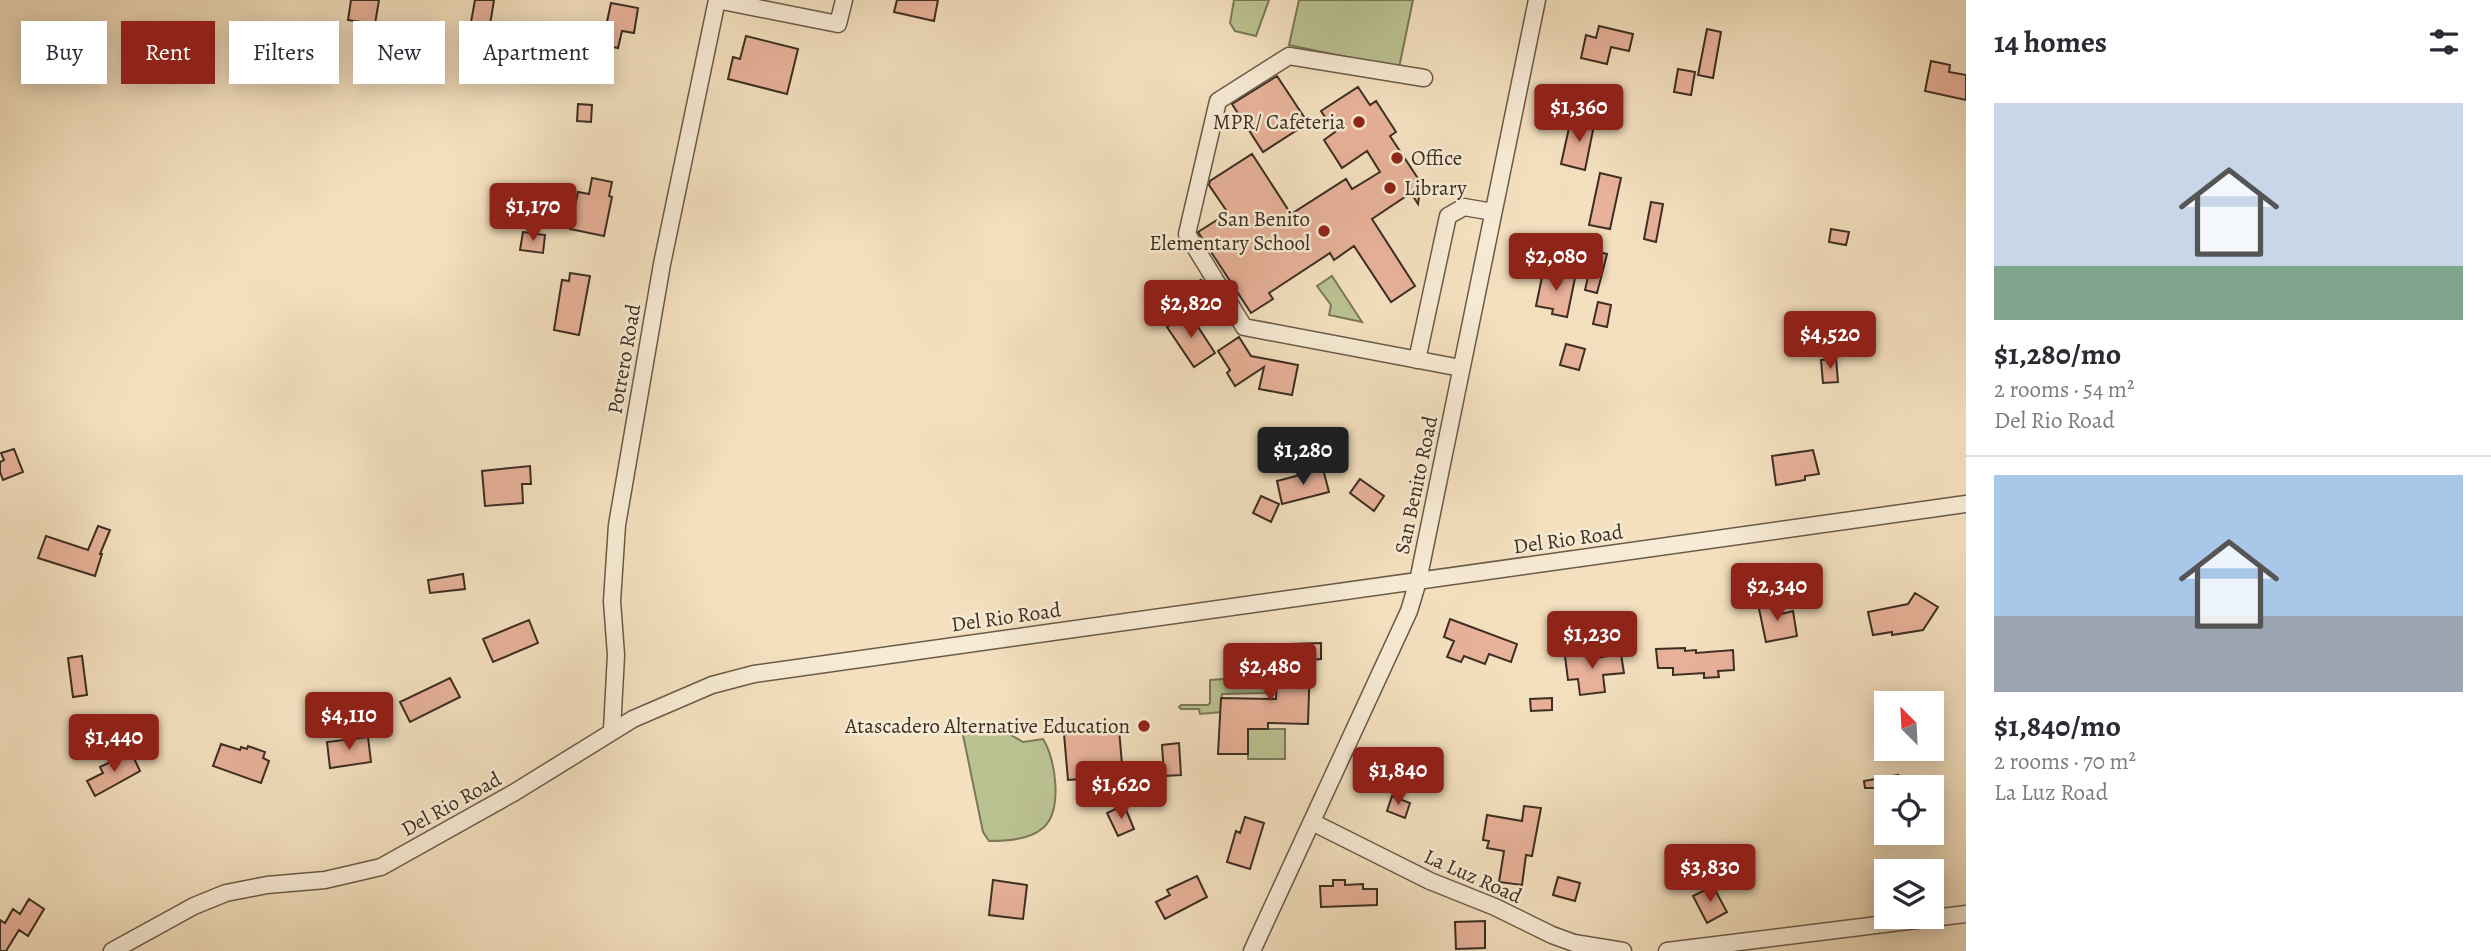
<!DOCTYPE html>
<html lang="en">
<head>
<meta charset="utf-8">
<style>
  body { margin:0; font-family:Alegreya,serif; background:#f2f2f3; color:#2b2b33; height:100vh; display:flex; flex-direction:column; font-size:26px; white-space:nowrap }
  * { box-sizing:border-box; margin:0 }
  p { font-size:23px; color:#7c7c81 }
  .icon { flex:none; width:38px; height:38px; fill:none; stroke:currentColor; stroke-width:2; stroke-linecap:round; stroke-linejoin:round }
  .map { position:relative; flex:1; overflow:hidden }
  .side { display:flex; flex-direction:column; background:#fff; width:525px }
  .side>* { flex:none }
  .guide { position:absolute; left:21px; top:21px; width:665px; height:63px; display:flex; gap:14px }
  .needle { width:46px; rotate:336deg }
  .buttons { position:absolute; left:1874px; top:691px; display:grid; gap:14px }
  .buttons a { display:grid; place-items:center; width:70px; height:70px; border-radius:0px; background:#fff; box-shadow:0 4px 18px #0003; font-size:35px }
  .price { position:absolute; translate:-50% -60px; padding:0 16px; border-radius:7px; background:#8f2418; color:#fff; font-size:23px; line-height:46px; filter:drop-shadow(0 2px 4px #0008) }
  .price::after { content:''; position:absolute; left:50%; top:42px; width:21px; height:16px; margin-left:-10px; background:inherit; clip-path:polygon(0 0,100% 0,50% 100%) }
  .price.current { background:#222; color:#fff }
  ul { padding:0; list-style:none }
  li { display:grid; align-content:center; gap:14px; height:371px; padding:0 28px }
  li+li { border-top:2px solid #e1e1e2 }
  li span { display:grid; place-items:center; height:217px; border-radius:0px; color:#555 }
  li>.icon { margin-inline-start:auto }
  span .icon { width:126px; height:126px; fill:#fffc; stroke-width:1 }
  li b { font-size:30px }
  h2 { display:flex; justify-content:space-between; align-items:center; height:84px; padding:0 28px; font-size:30px }
  .tag { padding:0 24px; border-radius:0px; background:#fff; box-shadow:0 4px 18px #0003; font-size:24px; line-height:63px }
  .tag.current { background:#8f2418; color:#fff }
  main { display:flex; flex:1; min-height:0 }
  .map>svg:first-child { display:block }
  .green { fill:#bbc292; stroke:#7c785a; stroke-width:2 }
  .building { fill:#e8b29a; stroke:#3c2e22; stroke-width:2 }
  .lines { fill:none; stroke-linecap:round; stroke-linejoin:round }
  .minor-casing { stroke:#6a5a49; stroke-width:19 }
  .minor { stroke:#f8ebd5; stroke-width:16 }
  .poi-dot { fill:#8f2418; stroke:#f8ebd5; stroke-width:2.5 }
  .labels { text-anchor:middle; stroke-width:5; stroke-linejoin:round; paint-order:stroke }
  .poi-label { font-size:21px; fill:#3c2e22; stroke:#f8ebd5; text-anchor:end }
  .street-label { font-size:21px; fill:#3c2e22; stroke:#f8ebd5 }
</style>
</head>
<body>
<main>
<div class="map">
<svg width="1966" height="951" viewBox="0 0 1966 951">
  <rect width="100%" height="100%" fill="#f4e0bf"/>
  <filter id="stains"><feTurbulence type="fractalNoise" baseFrequency=".00286" numOctaves="4"/><feColorMatrix values="0 0 0 0 .2 0 0 0 0 .09 0 0 0 0 .02 0 0 0 .5 -.17"/></filter>
  <radialGradient id="worn" r=".72"><stop offset=".6" stop-color="#630" stop-opacity="0"/><stop offset="1" stop-color="#630" stop-opacity=".3"/></radialGradient>
  <!-- green -->
  <path class="green" d="M1234,0H1269L1256,36L1235,31L1230,23Z
    M1299,0H1413L1399,68L1289,45Z
    M1332,276L1362,322L1329,315L1331,305L1317,286Z
    M1267,676L1268,693L1222,694L1221,712L1200,714L1199,709H1181L1179,707L1181,705H1208L1210,703V680Z
    M992,724L1023,742L1043,739C1056,759 1063,811 1043,828C1029,840 1006,841 989,841L983,832L963,735L968,729Z
    M1248,729H1285V759H1248Z"/>
  <!-- building -->
  <path class="building" d="M351,0H379L375,24L348,20Z
    M475,0H494L490,25L471,22Z
    M897,0H938L934,21L894,12Z
    M611,3L638,8L634,33L622,31L618,48L602,45Z
    M1599,26L1633,34L1629,51L1611,47L1607,64L1581,58L1586,35L1596,38Z
    M1707,29L1721,32L1713,78L1698,75Z
    M746,36L798,49L787,94L728,79L733,57L740,59Z
    M1931,61L1950,65L1949,72L1966,75V100L1925,91Z
    M1678,69L1695,72L1691,95L1674,92Z
    M1277,76L1308,123L1263,152L1232,104Z
    M1358,87L1370,105L1376,101L1396,132L1390,136L1421,183L1418,204L1411,193L1372,219L1415,286L1391,302L1354,246L1334,260L1330,253L1269,293L1273,299L1251,313L1198,232L1228,213L1209,185L1210,181L1252,154L1291,214L1346,179L1352,189L1380,172L1367,151L1342,168L1324,140L1335,132L1321,111Z
    M578,104L592,105L591,122L577,121Z
    M1578,116L1595,120L1585,170L1561,164L1569,128L1575,129Z
    M1600,173L1621,178L1610,229L1589,225Z
    M592,178L612,182L609,196L612,197L604,236L570,229L578,192L589,194Z
    M1651,202L1663,204L1656,242L1644,239Z
    M1831,229L1849,232L1846,245L1829,242Z
    M523,232L545,235L543,253L520,250Z
    M1594,251L1607,254L1597,293L1585,290Z
    M1543,272L1575,278L1567,317L1552,314L1553,309L1536,306Z
    M570,273L590,276L579,335L554,330L562,280L569,281Z
    M1201,280L1212,297L1191,311L1180,294Z
    M1598,302L1611,305L1607,327L1593,324Z
    M1189,313L1215,353L1194,367L1167,327Z
    M1239,337L1251,356L1298,365L1292,395L1259,389L1264,367L1235,386L1227,373L1230,370L1218,351Z
    M1566,344L1585,349L1579,370L1560,365Z
    M1836,358L1838,382L1823,383L1821,360Z
    M14,449L23,472L3,480L0,472V462L4,460L1,453Z
    M1813,450L1819,474L1805,476V480L1776,485L1772,456Z
    M530,466L531,484H522L523,503L485,506L482,471Z
    M1323,469L1329,492L1282,504L1277,481Z
    M1360,479L1384,496L1374,511L1350,493Z
    M1261,496L1279,504L1271,522L1253,513Z
    M98,526L110,530L100,554H102L95,576L38,558L46,536L88,550Z
    M463,574L465,589L430,593L428,580Z
    M1915,593L1938,607L1923,630L1892,635V632L1873,635L1868,612L1908,604Z
    M1774,601L1777,615L1793,611L1797,636L1766,642L1758,604Z
    M1450,619L1517,644L1511,662L1489,654L1485,664L1464,656L1461,662L1447,657L1454,641L1444,637Z
    M529,620L538,643L493,662L483,639Z
    M1321,643V659L1310,660L1308,724L1268,723V729H1248V754H1218L1221,698L1276,699L1277,673H1291L1289,644Z
    M1685,648V651L1696,650V653L1733,650L1734,670L1718,671L1719,677L1704,678V673L1673,675V668H1658L1656,649Z
    M1587,653L1588,659L1621,654L1624,673L1603,675L1605,692L1580,695L1578,679L1568,680L1565,656Z
    M82,656L87,695L73,697L68,658Z
    M450,678L460,697L410,722L400,702Z
    M1552,698V710L1531,711L1530,699Z
    M1119,729L1123,776L1068,780L1064,734Z
    M368,737L371,762L330,768L327,742Z
    M1179,743L1181,775L1164,776L1162,745Z
    M221,744L240,750L241,747L247,749L248,746L265,752L263,758L269,761L261,783L213,766Z
    M131,752L140,771L95,796L87,781L103,773L100,767Z
    M1898,775L1900,788H1865L1864,781Z
    M1392,796L1410,803L1405,818L1387,811Z
    M1124,805L1134,829L1118,836L1107,813Z
    M1524,806L1541,808L1532,856L1526,855L1522,885L1499,882L1504,851L1487,848L1489,841L1483,840L1487,815L1522,821Z
    M1245,817L1264,823L1250,869L1227,862L1236,831L1240,833Z
    M1197,876L1207,897L1165,919L1156,902L1170,895L1167,890Z
    M1558,877L1580,883L1575,901L1553,895Z
    M993,880L1027,885L1023,919L989,915Z
    M1333,880H1345V885L1363,884V889H1377V905L1321,907L1320,886H1333Z
    M1713,886L1727,912L1707,923L1693,896Z
    M29,899L44,909L28,936L19,930L6,951H0V920L5,923L13,909L20,914Z
    M1485,921V948L1456,949L1455,922Z"/>
  <g class="lines">
    <defs>
      <path id="minor" d="M717,0L838,24L844,0
        M1424,78L1289,56L1218,101L1187,234L1244,327L1461,368
        M1417,360L1448,216L1464,207L1493,212
        M612,730L616,655L612,601L617,525L662,264L717,0
        M1312,822L1430,881L1495,907L1552,935L1574,943L1623,951
        M112,951L194,906L226,893L267,885L325,880L381,867L515,792L633,719L712,685L754,674L1966,504
        M1252,951L1409,611L1418,581L1537,0
        M1667,951L1966,914"/>
    </defs>
    <!-- minor casing -->
    <use href="#minor" class="minor-casing"/>
    <!-- minor -->
    <use href="#minor" class="minor"/>
  </g>
  <!-- markers -->
  <g class="poi-dot">
    <circle cx="1359" cy="122" r="7"/>
    <circle cx="1397" cy="158" r="7"/>
    <circle cx="1390" cy="188" r="7"/>
    <circle cx="1324" cy="231" r="7"/>
    <circle cx="1144" cy="726" r="7"/>
  </g>
  <g class="labels">
    <!-- poi labels -->
    <g class="poi-label">
      <text x="1345" y="129">MPR/ Cafeteria</text>
      <text x="1411" y="165" text-anchor="start">Office</text>
      <text x="1404" y="195" text-anchor="start">Library</text>
      <text x="1310" y="226">San Benito<tspan x="1310" dy="24">Elementary School</tspan></text>
      <text x="1130" y="733">Atascadero Alternative Education</text>
    </g>
    <!-- street labels -->
    <g class="street-label">
      <text transform="translate(624 359) rotate(-80)" y="7">Potrero Road</text>
      <text transform="translate(1416 485) rotate(-78)" y="7">San Benito Road</text>
      <text transform="translate(1568 539) rotate(-8)" y="7">Del Rio Road</text>
      <text transform="translate(1006 617) rotate(-8)" y="7">Del Rio Road</text>
      <text transform="translate(451 804) rotate(-29)" y="7">Del Rio Road</text>
      <text transform="translate(1473 876) rotate(24)" y="7">La Luz Road</text>
    </g>
  </g>
  <rect width="100%" height="100%" filter="url(#stains)"/>
  <rect width="100%" height="100%" fill="url(#worn)"/>
</svg>
<div class="buttons">
<a><svg class="needle" viewBox="-14 -14 28 28"><path d="M0-13l5 13h-10z" fill="#e53935"/><path d="M0 13l5-13h-10z" fill="#7c7c81"/></svg></a>
<a><svg class="icon" aria-label="locate" viewBox="0 0 24 24"><circle cx="12" cy="12" r="6"/><path d="M12 2v4M12 18v4M2 12h4M18 12h4"/></svg></a>
<a><svg class="icon" aria-label="layers" viewBox="0 0 24 24"><path d="M12 4l9 5-9 5-9-5zM3 14l9 5 9-5"/></svg></a>
</div>
<b class="price" style="left:1579px;top:144px">$1,360</b>
<b class="price" style="left:533px;top:243px">$1,170</b>
<b class="price" style="left:1556px;top:293px">$2,080</b>
<b class="price" style="left:1191px;top:340px">$2,820</b>
<b class="price" style="left:1830px;top:371px">$4,520</b>
<b class="price current" style="left:1303px;top:487px">$1,280</b>
<b class="price" style="left:1777px;top:623px">$2,340</b>
<b class="price" style="left:1592px;top:671px">$1,230</b>
<b class="price" style="left:1270px;top:703px">$2,480</b>
<b class="price" style="left:349px;top:752px">$4,110</b>
<b class="price" style="left:114px;top:774px">$1,440</b>
<b class="price" style="left:1398px;top:807px">$1,840</b>
<b class="price" style="left:1121px;top:821px">$1,620</b>
<b class="price" style="left:1710px;top:904px">$3,830</b>
<div class="guide">
<a class="tag">Buy</a>
<a class="tag current">Rent</a>
<a class="tag">Filters</a>
<a class="tag">New</a>
<a class="tag">Apartment</a>
</div>
</div>
<section class="side">
<h2>14 homes<svg class="icon" aria-label="filters" viewBox="0 0 24 24"><path d="M4 7h16M4 17h16"/><circle cx="9" cy="7" r="2"/><circle cx="15" cy="17" r="2"/></svg></h2>
<ul>
<li><span style="background:linear-gradient(#c9d6e8 75%,#7fa58c 0)"><svg class="icon" aria-label="home" viewBox="0 0 24 24"><path d="M3 11l9-7 9 7M6 9v11h12V9"/></svg></span><div><b>$1,280/mo</b><p>2 rooms · 54 m²</p><p>Del Rio Road</p></div></li>
<li><span style="background:linear-gradient(#a9c7e8 65%,#9aa5b1 0)"><svg class="icon" aria-label="home" viewBox="0 0 24 24"><path d="M3 11l9-7 9 7M6 9v11h12V9"/></svg></span><div><b>$1,840/mo</b><p>2 rooms · 70 m²</p><p>La Luz Road</p></div></li>
</ul>
</section>
</main>
</body>
</html>
